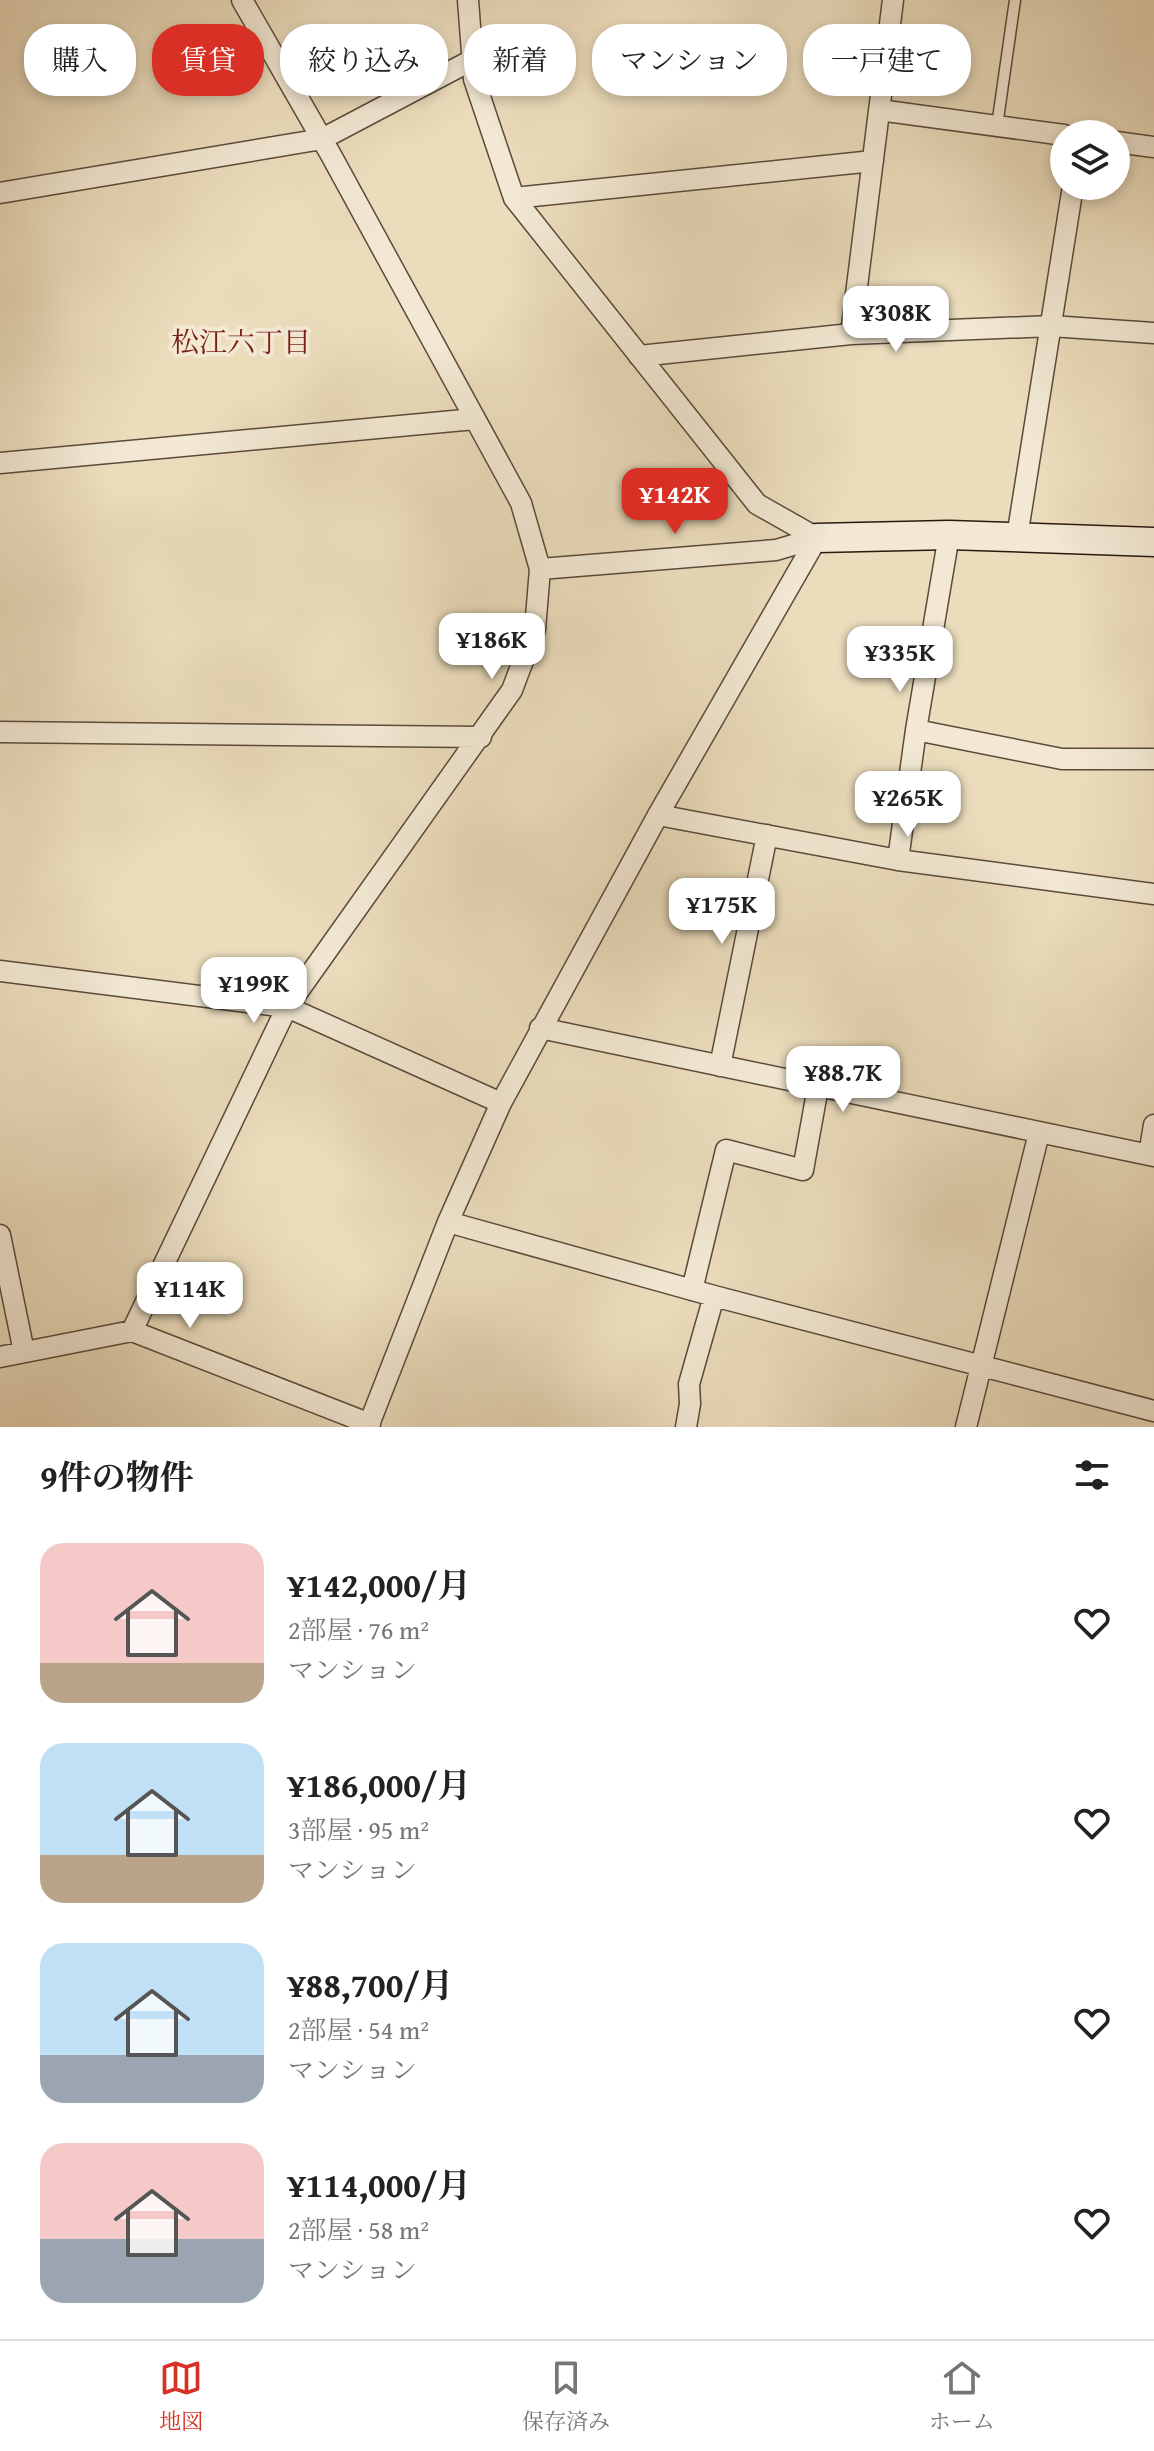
<!DOCTYPE html>
<html lang="ja">
<head>
<meta charset="utf-8">
<style>
  body { margin:0; font-family:"Gentium Book Plus","Noto Serif JP",serif; background:#f6f6f6; color:#222; height:100vh; display:flex; flex-direction:column; font-size:30px; white-space:nowrap }
  * { box-sizing:border-box; margin:0 }
  p { font-size:26px; color:#767676 }
  .icon { flex:none; width:44px; height:44px; fill:none; stroke:currentColor; stroke-width:2; stroke-linecap:round; stroke-linejoin:round }
  .map { position:relative; height:1427px; overflow:hidden }
  .side { display:flex; flex-direction:column; background:#fff; flex:1 }
  .side>* { flex:none }
  .guide { position:absolute; left:24px; top:24px; width:1106px; height:72px; display:flex; gap:16px }
  .tools { position:absolute; left:1050px; top:120px; display:grid; gap:16px }
  .tools a { display:grid; place-items:center; width:80px; height:80px; border-radius:50%; background:#fff; box-shadow:0 4px 12px #0003; font-size:40px }
  .price { position:absolute; translate:-50% -68px; padding:0 18px; border-radius:16px; background:#fff; color:#222; font-size:26px; line-height:52px; filter:drop-shadow(0 2px 4px #0008) }
  .price::after { content:''; position:absolute; left:50%; top:48px; width:24px; height:18px; margin-left:-12px; background:inherit; clip-path:polygon(0 0,100% 0,50% 100%) }
  .price.selected { background:#d93025; color:#fff }
  ul { padding:0; list-style:none }
  li { display:flex; align-items:center; gap:24px; height:200px; padding:0 40px }
  li span { display:grid; place-items:center; flex:none; width:224px; height:160px; border-radius:24px; color:#555 }
  li>.icon { margin-inline-start:auto }
  span .icon { width:96px; height:96px; fill:#fffc; stroke-width:1 }
  li b { font-size:34px }
  h2 { display:flex; justify-content:space-between; align-items:center; height:96px; padding:0 40px; font-size:34px }
  .pill { padding:0 28px; border-radius:32px; background:#fff; box-shadow:0 4px 12px #0003; font-size:28px; line-height:72px }
  .pill.selected { background:#d93025; color:#fff }
  .tabs { display:flex; justify-content:space-around; align-items:center; height:112px; border-top:2px solid #e0e0e0; background:#fff; font-size:22px; color:#767676 }
  .tabs a { display:grid; justify-items:center; gap:4px }
  .tabs .selected { color:#d93025 }
  .map>svg:first-child { display:block }
  .lines { fill:none; stroke-linecap:round; stroke-linejoin:round }
  .lane-casing { stroke:#5b4a3b; stroke-width:13 }
  .street-casing { stroke:#5b4a3b; stroke-width:23 }
  .secondary-casing { stroke:#2b1910; stroke-width:31 }
  .lane { stroke:#f2e8d3; stroke-width:10 }
  .street { stroke:#f2e8d3; stroke-width:20 }
  .secondary { stroke:#f2e8d3; stroke-width:28 }
  .labels { text-anchor:middle; stroke-width:8; stroke-linejoin:round; paint-order:stroke }
  .neighbourhood-label { font-size:28px; fill:#7a1f14; stroke:#f2e8d3 }
</style>
</head>
<body>
<div class="map">
<svg width="1154" height="1427" viewBox="0 0 1154 1427">
  <rect width="100%" height="100%" fill="#ebdcbc"/>
  <filter id="stains"><feTurbulence type="fractalNoise" baseFrequency=".0025" numOctaves="4"/><feColorMatrix values="0 0 0 0 .2 0 0 0 0 .09 0 0 0 0 .02 0 0 0 .5 -.17"/></filter>
  <radialGradient id="worn" r=".72"><stop offset=".6" stop-color="#630" stop-opacity="0"/><stop offset="1" stop-color="#630" stop-opacity=".3"/></radialGradient>
  <g class="lines">
    <defs>
      <path id="lane" d="M997,126L1015,0"/>
      <path id="street" d="M468,0L474,79L514,198L757,504L817,538
        M879,110L1064,135
        M1116,142L1154,147
        M0,193L322,139L472,60
        M514,198L873,161
        M851,334L893,0
        M639,356L851,334L1051,326L1154,333
        M0,463L475,419
        M1017,537L1073,186
        M540,569L776,550L817,538
        M916,730L1062,759H1154
        M0,732L481,737
        M658,815L898,860L1154,894
        M898,860L916,730L949,535
        M0,971L287,1007L501,1103
        M540,1028L1154,1156
        M720,1066L767,835
        M1149,1155L1154,1125
        M448,1222L714,1296L1154,1411
        M0,1235L24,1352
        M692,1290L726,1150L803,1170L818,1087
        M132,1331L287,1007L512,690L535,629L540,569L521,503L331,155L242,0
        M0,1357L132,1331L370,1424
        M368,1427L448,1222L501,1103L658,815L817,538
        M686,1427L690,1404L689,1384L714,1296
        M966,1427L1039,1133"/>
      <path id="secondary" d="M817,538L949,535L1154,542"/>
    </defs>
    <!-- lane casing -->
    <use href="#lane" class="lane-casing"/>
    <!-- street casing -->
    <use href="#street" class="street-casing"/>
    <!-- secondary casing -->
    <use href="#secondary" class="secondary-casing"/>
    <!-- lane -->
    <use href="#lane" class="lane"/>
    <!-- street -->
    <use href="#street" class="street"/>
    <!-- secondary -->
    <use href="#secondary" class="secondary"/>
  </g>
  <g class="labels">
    <!-- neighbourhood labels -->
    <g class="neighbourhood-label">
      <text x="241" y="352">松江六丁目</text>
    </g>
  </g>
  <rect width="100%" height="100%" filter="url(#stains)"/>
  <rect width="100%" height="100%" fill="url(#worn)"/>
</svg>
<div class="tools">
<a><svg class="icon" aria-label="layers" viewBox="0 0 24 24"><path d="M12 4l9 5-9 5-9-5zM3 14l9 5 9-5"/></svg></a>
</div>
<b class="price" style="left:896px;top:354px">¥308K</b>
<b class="price selected" style="left:675px;top:536px">¥142K</b>
<b class="price" style="left:492px;top:681px">¥186K</b>
<b class="price" style="left:900px;top:694px">¥335K</b>
<b class="price" style="left:908px;top:839px">¥265K</b>
<b class="price" style="left:722px;top:946px">¥175K</b>
<b class="price" style="left:254px;top:1025px">¥199K</b>
<b class="price" style="left:843px;top:1114px">¥88.7K</b>
<b class="price" style="left:190px;top:1330px">¥114K</b>
<div class="guide">
<a class="pill">購入</a>
<a class="pill selected">賃貸</a>
<a class="pill">絞り込み</a>
<a class="pill">新着</a>
<a class="pill">マンション</a>
<a class="pill">一戸建て</a>
</div>
</div>
<section class="side">
<h2>9件の物件<svg class="icon" aria-label="filters" viewBox="0 0 24 24"><path d="M4 7h16M4 17h16"/><circle cx="9" cy="7" r="2"/><circle cx="15" cy="17" r="2"/></svg></h2>
<ul>
<li><span style="background:linear-gradient(#f6c9c9 75%,#b9a48a 0)"><svg class="icon" aria-label="home" viewBox="0 0 24 24"><path d="M3 11l9-7 9 7M6 9v11h12V9"/></svg></span><div><b>¥142,000/月</b><p>2部屋 · 76 m²</p><p>マンション</p></div><svg class="icon" aria-label="heart" viewBox="0 0 24 24"><path d="M12 20l-8-8c-3-5 5-10 8-4 3-6 11-1 8 4z"/></svg></li>
<li><span style="background:linear-gradient(#bfe0f5 70%,#b9a48a 0)"><svg class="icon" aria-label="home" viewBox="0 0 24 24"><path d="M3 11l9-7 9 7M6 9v11h12V9"/></svg></span><div><b>¥186,000/月</b><p>3部屋 · 95 m²</p><p>マンション</p></div><svg class="icon" aria-label="heart" viewBox="0 0 24 24"><path d="M12 20l-8-8c-3-5 5-10 8-4 3-6 11-1 8 4z"/></svg></li>
<li><span style="background:linear-gradient(#bfe0f5 70%,#9aa5b1 0)"><svg class="icon" aria-label="home" viewBox="0 0 24 24"><path d="M3 11l9-7 9 7M6 9v11h12V9"/></svg></span><div><b>¥88,700/月</b><p>2部屋 · 54 m²</p><p>マンション</p></div><svg class="icon" aria-label="heart" viewBox="0 0 24 24"><path d="M12 20l-8-8c-3-5 5-10 8-4 3-6 11-1 8 4z"/></svg></li>
<li><span style="background:linear-gradient(#f6c9c9 60%,#9aa5b1 0)"><svg class="icon" aria-label="home" viewBox="0 0 24 24"><path d="M3 11l9-7 9 7M6 9v11h12V9"/></svg></span><div><b>¥114,000/月</b><p>2部屋 · 58 m²</p><p>マンション</p></div><svg class="icon" aria-label="heart" viewBox="0 0 24 24"><path d="M12 20l-8-8c-3-5 5-10 8-4 3-6 11-1 8 4z"/></svg></li>
</ul>
</section>
<nav class="tabs">
<a class="selected"><svg class="icon" aria-label="map" viewBox="0 0 24 24"><path d="M3 6l6-2 6 2 6-2v14l-6 2-6-2-6 2zM9 4v14M15 6v14"/></svg>地図</a>
<a><svg class="icon" aria-label="saved" viewBox="0 0 24 24"><path d="M7 4h10v16l-5-4-5 4z"/></svg>保存済み</a>
<a><svg class="icon" aria-label="home" viewBox="0 0 24 24"><path d="M3 11l9-7 9 7M6 9v11h12V9"/></svg>ホーム</a>
</nav>
</body>
</html>
